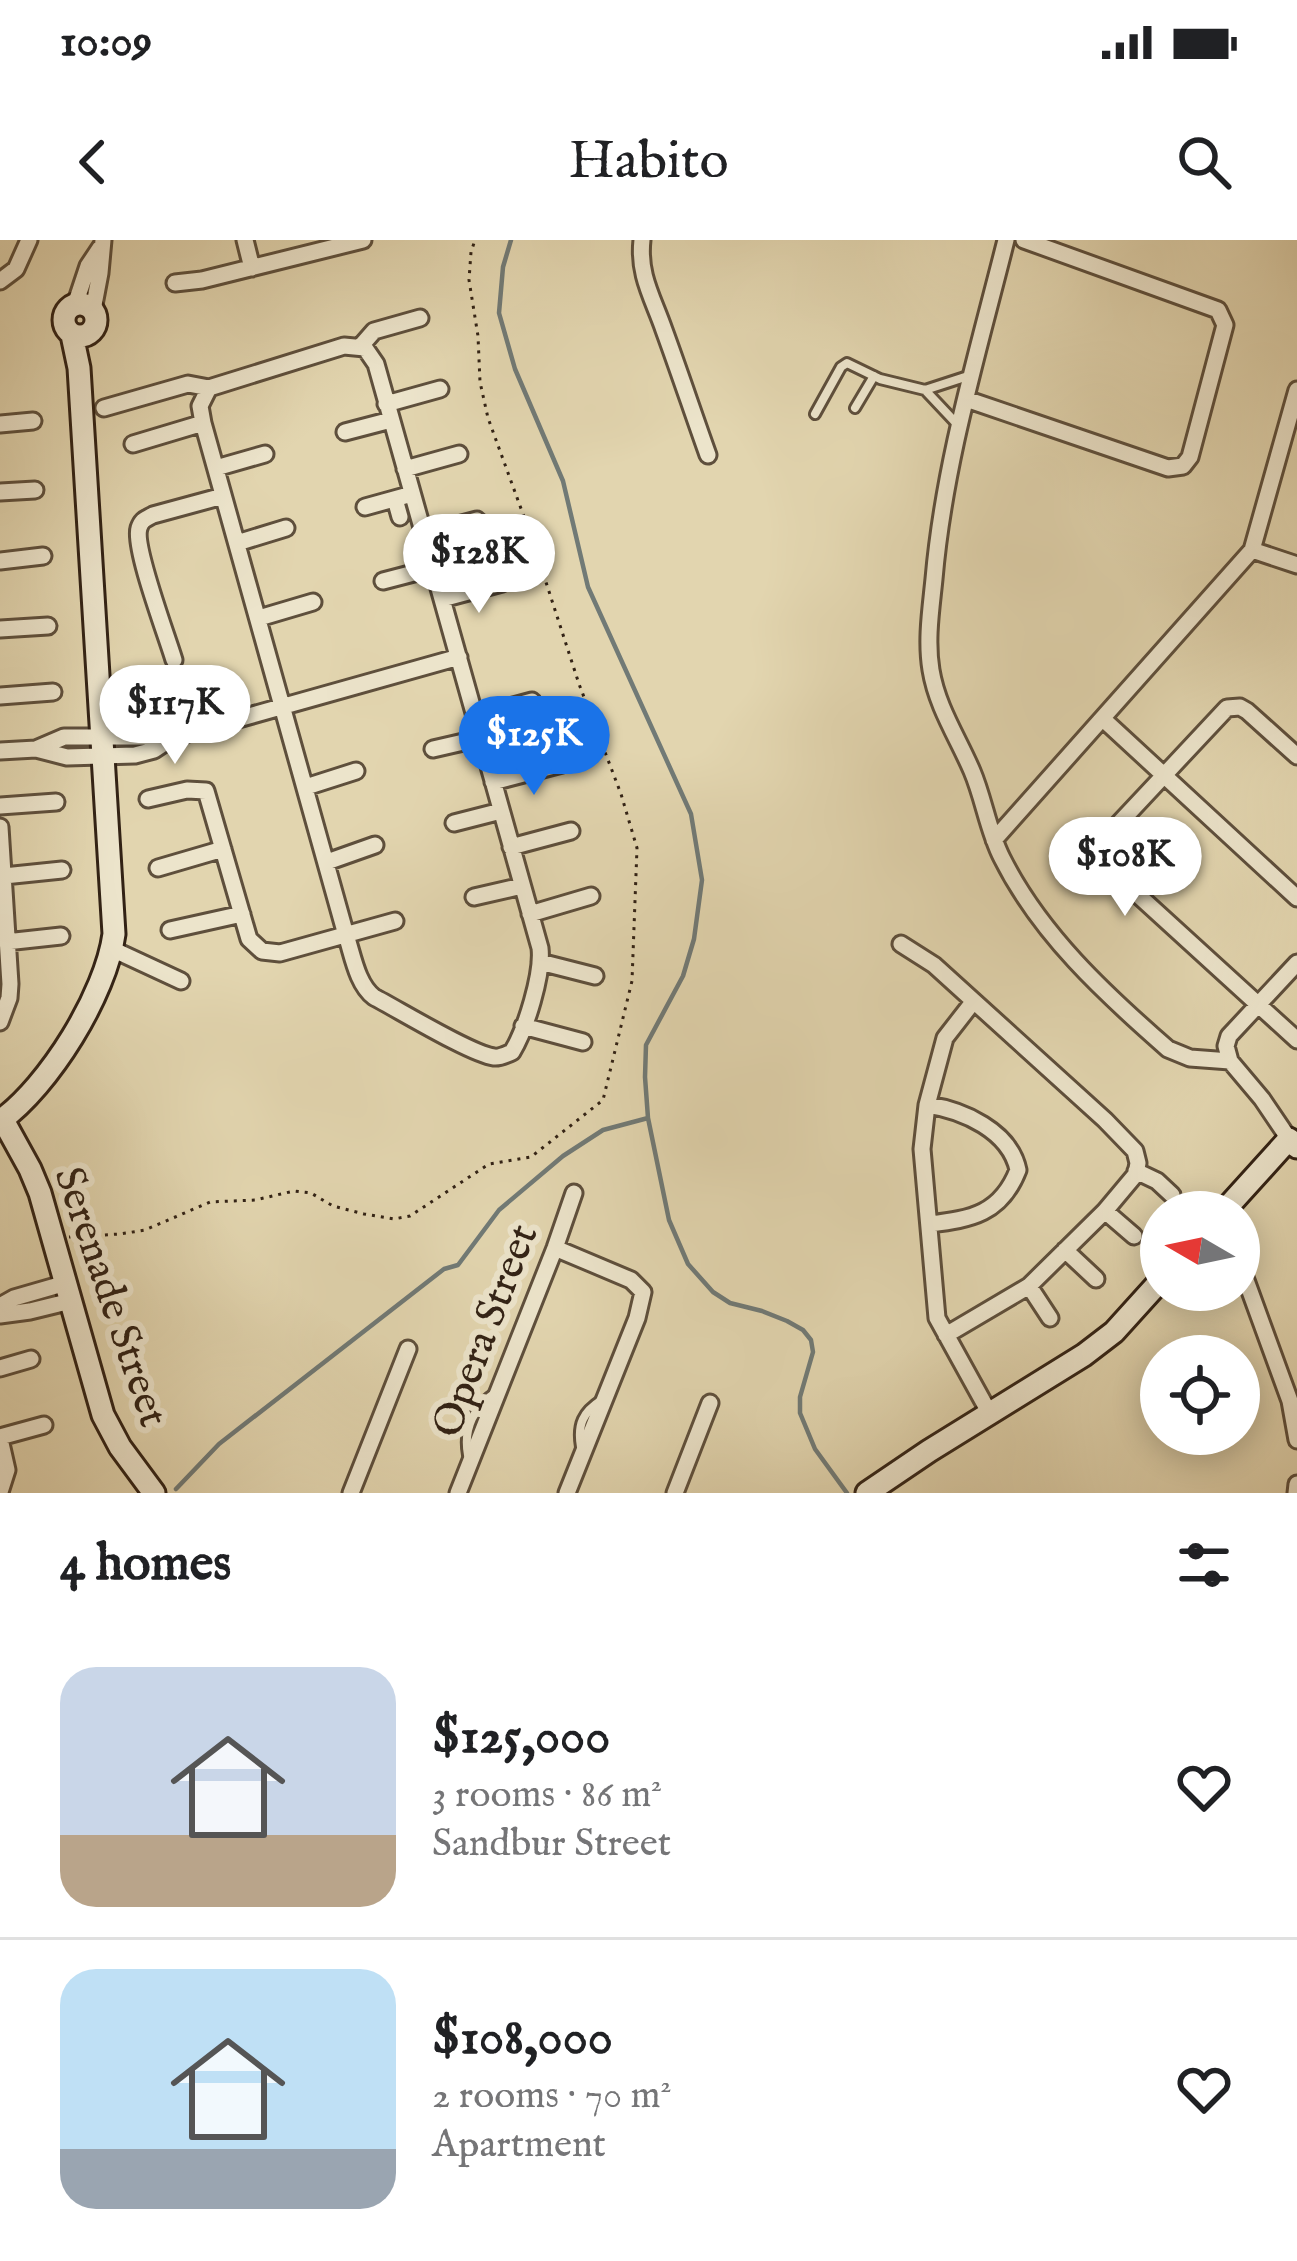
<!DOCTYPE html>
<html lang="en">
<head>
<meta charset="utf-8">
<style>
  body { margin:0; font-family:"IM FELL English",serif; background:#f6f6f6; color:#202124; height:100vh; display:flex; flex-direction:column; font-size:45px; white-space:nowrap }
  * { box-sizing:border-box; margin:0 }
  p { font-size:39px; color:#757577 }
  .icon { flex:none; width:66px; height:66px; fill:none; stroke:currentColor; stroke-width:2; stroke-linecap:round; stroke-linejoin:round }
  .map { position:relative; height:1253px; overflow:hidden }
  .details { display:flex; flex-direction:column; background:#fff; flex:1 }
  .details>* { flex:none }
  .needle { width:78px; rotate:279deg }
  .buttons { position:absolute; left:1140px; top:951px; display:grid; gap:24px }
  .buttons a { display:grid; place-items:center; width:120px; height:120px; border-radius:50%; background:#fff; box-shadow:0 6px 30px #0003; font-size:60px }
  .price { position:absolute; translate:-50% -102px; padding:0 27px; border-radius:42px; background:#fff; color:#222; font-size:39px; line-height:78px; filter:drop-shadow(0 3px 6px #0008) }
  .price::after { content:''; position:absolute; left:50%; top:72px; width:36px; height:27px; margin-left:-18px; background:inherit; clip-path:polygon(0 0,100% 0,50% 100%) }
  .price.on { background:#1a73e8; color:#fff }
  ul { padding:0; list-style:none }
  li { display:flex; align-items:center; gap:36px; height:300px; padding:0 60px }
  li+li { border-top:3px solid #e0e0e0 }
  li span { display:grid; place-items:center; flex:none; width:336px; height:240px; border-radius:36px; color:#555 }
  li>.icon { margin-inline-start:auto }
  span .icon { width:144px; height:144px; fill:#fffc; stroke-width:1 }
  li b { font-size:51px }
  h2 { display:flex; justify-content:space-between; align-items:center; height:144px; padding:0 60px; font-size:51px }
  .status { display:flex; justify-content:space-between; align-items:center; height:84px; padding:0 60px; background:#fff; direction:ltr }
  .status svg { height:33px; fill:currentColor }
  header { display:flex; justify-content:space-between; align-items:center; height:156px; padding:0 60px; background:#fff; font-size:54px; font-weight:600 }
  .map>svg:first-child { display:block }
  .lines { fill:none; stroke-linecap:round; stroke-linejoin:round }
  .stream { stroke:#717a76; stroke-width:4.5 }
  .lane-casing { stroke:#5e4f3c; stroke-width:14 }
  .street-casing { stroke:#5e4f3c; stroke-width:21 }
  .secondary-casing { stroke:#322215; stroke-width:27 }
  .path { stroke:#322215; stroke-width:3; stroke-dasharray:3 6; stroke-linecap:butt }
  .lane { stroke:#ece4cb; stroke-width:8 }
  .street { stroke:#ece4cb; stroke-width:15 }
  .secondary { stroke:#ece4cb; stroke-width:21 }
  .labels { text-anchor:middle; stroke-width:12; stroke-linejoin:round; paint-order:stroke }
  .street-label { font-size:42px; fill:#322215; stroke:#ece4cb }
</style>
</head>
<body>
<div class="status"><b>10:09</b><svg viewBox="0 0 49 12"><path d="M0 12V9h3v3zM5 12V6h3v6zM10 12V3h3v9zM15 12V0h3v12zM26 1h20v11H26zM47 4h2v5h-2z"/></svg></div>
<header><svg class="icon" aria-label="back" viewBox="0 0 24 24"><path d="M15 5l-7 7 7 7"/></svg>Habito<svg class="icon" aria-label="search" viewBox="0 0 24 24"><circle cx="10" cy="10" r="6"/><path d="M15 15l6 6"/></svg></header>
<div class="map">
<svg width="1297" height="1253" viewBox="0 0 1297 1253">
  <rect width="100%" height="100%" fill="#e2d5af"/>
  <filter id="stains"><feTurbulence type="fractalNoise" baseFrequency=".00167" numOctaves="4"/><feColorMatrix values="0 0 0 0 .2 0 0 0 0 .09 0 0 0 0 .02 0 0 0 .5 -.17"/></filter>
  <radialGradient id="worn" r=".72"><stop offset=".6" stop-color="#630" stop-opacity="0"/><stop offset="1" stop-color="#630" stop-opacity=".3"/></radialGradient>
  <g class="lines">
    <!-- stream -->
    <path class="stream" d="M511,0L503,27L499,73L515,129L563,241L588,347L691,574L702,640L694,699L683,736L646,805L645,837L648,878L669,980L688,1024L713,1052L730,1063L762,1071L787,1081L803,1090L811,1100L813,1112L800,1157V1173L815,1209L847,1253
      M176,1249L219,1204L444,1029L458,1025L499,970L563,916L603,890L648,878"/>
    <defs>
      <path id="lane" d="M925,150L957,184
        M855,168L874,136
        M815,174L841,127L847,123L880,139L925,150L968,136
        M581,1207C577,1184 583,1172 602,1160
        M468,1215C463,1188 474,1166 497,1152"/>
      <path id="street" d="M245,0L252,28
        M642,0C638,35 653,58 664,90C679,131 693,173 708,215
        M1006,0C978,112 944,223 934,339C931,369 926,400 931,430C937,467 958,498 972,531C984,559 988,591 1002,618C1040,694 1104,753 1168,809L1190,818L1230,821
        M0,41L16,29L29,0
        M175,43L202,40L363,0
        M75,65L88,26L100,8
        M93,70L100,33L103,0
        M344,106L365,108L376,124L540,708C543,734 526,789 512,812C507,814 500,818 494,817C471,814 399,770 374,757C357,744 353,716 346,695L203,183L200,166L209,148Z
        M360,107L374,91L420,78
        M966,159L1168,228L1183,226L1190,217L1225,85L1218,70L1024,0
        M386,164L440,149
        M104,168L188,144L209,148
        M0,184L33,181
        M345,192L391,180
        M133,204L203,183
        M216,228L265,214
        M405,229L459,214
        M0,252L35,250
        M395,259L400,277
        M365,267L412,254
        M424,294L477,280
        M237,303L286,288
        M1252,310L1297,325
        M0,321L43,316
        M383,341L433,328
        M442,359L502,343
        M259,378L313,362
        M0,389L48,386
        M174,420C167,396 133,307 139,288C142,279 146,279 153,275L223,256
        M0,456L53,452
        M476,476L532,461
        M1103,479L1297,658
        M36,509L64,497H174L459,417
        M433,509L481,498
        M0,511L36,509L67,517L135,515L154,510L172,498
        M1297,516L1247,471L1240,467L1227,468L1110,593C1102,603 1095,613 1104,624L1297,800
        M493,542L562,524
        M306,547L356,531
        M148,559L187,550L206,551L249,699L262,711L280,713L395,681
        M0,566L56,562
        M454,583L501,571
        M0,587L10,744L9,758L0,782
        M994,600L1252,310L1297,150
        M511,607L571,591
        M327,622L375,605
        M158,628L223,609
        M4,636L62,630
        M474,657L522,646
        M530,674L591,656
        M170,690L242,674
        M6,702L61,696
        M901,704L934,725L1105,880L1135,911L1138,923L1136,934L1105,971L1029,1046L946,1095
        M112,709L181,741
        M540,722L595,736
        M973,762L945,798L927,865L922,909L937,1078L990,1174
        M523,786L583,802
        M927,865C963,870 1010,891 1018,930C1001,974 971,979 930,984
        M1289,899L1262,859L1230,821L1226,806L1229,796L1297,723
        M1136,931L1157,941L1172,955
        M1105,971L1134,996
        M555,1008L631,1040L643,1052L637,1078L567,1253
        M1065,1010L1096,1039
        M1239,1021L1290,1161L1297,1200
        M1029,1046L1050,1078
        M0,1066L14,1058L66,1043
        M0,1075L30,1071L71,1061
        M0,1128L31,1119
        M0,1197L44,1185
        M0,1199L7,1230L0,1252
        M351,1253L408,1109
        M458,1253L555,1008L574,953
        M675,1253L710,1163
        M1296,1253L1297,1244"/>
      <path id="secondary" d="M64 80a16 16 0 1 1 32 0a16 16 0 1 1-32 0Z
        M3,880L30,929L40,953L103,1175L120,1207L154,1253
        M0,881C49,846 106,754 114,694L79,128L72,95
        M1223,972L1289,899L1297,907
        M867,1253L929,1211L1084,1115L1114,1092L1161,1040"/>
    </defs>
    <!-- lane casing -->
    <use href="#lane" class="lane-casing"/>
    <!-- street casing -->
    <use href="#street" class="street-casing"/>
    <!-- secondary casing -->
    <use href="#secondary" class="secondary-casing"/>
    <!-- path -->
    <path class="path" d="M69,997L120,994L145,990L210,962L255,960L294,951L311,953L333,966L364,974L394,979L410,976L489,924L531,917L603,860L632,741L637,608L621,554L579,444L531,296L488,178L480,142L478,96L469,40L471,12L475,0"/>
    <!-- lane -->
    <use href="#lane" class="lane"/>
    <!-- street -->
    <use href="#street" class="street"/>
    <!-- secondary -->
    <use href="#secondary" class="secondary"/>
  </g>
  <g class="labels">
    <!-- street labels -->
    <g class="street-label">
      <text transform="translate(113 1056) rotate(71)" y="15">Serenade Street</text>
      <text transform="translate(483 1090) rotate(-69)" y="15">Opera Street</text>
    </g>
  </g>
  <rect width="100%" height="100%" filter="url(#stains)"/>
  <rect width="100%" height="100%" fill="url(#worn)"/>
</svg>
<div class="buttons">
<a><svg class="needle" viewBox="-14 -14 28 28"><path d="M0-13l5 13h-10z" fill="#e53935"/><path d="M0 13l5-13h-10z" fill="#757577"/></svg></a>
<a><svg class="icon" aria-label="locate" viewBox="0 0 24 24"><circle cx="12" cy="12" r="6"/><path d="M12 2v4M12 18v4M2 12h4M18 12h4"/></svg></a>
</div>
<b class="price" style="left:479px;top:376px">$128K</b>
<b class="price" style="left:175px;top:527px">$117K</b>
<b class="price on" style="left:534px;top:558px">$125K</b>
<b class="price" style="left:1125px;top:679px">$108K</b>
</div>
<section class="details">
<h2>4 homes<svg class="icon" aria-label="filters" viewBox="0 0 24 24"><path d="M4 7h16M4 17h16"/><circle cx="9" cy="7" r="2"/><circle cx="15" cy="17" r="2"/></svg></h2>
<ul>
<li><span style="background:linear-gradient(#c9d6e8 70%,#b9a48a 0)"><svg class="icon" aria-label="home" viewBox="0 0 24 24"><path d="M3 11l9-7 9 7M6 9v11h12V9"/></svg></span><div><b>$125,000</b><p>3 rooms · 86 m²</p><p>Sandbur Street</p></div><svg class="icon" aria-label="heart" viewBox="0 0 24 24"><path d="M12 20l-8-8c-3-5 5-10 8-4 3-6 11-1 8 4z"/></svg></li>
<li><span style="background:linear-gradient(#bfe0f5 75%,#9aa5b1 0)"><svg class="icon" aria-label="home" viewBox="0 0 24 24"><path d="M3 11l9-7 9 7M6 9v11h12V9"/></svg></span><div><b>$108,000</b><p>2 rooms · 70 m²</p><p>Apartment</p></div><svg class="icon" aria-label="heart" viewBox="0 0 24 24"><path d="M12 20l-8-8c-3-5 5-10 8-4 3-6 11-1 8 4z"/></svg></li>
</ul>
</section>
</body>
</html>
